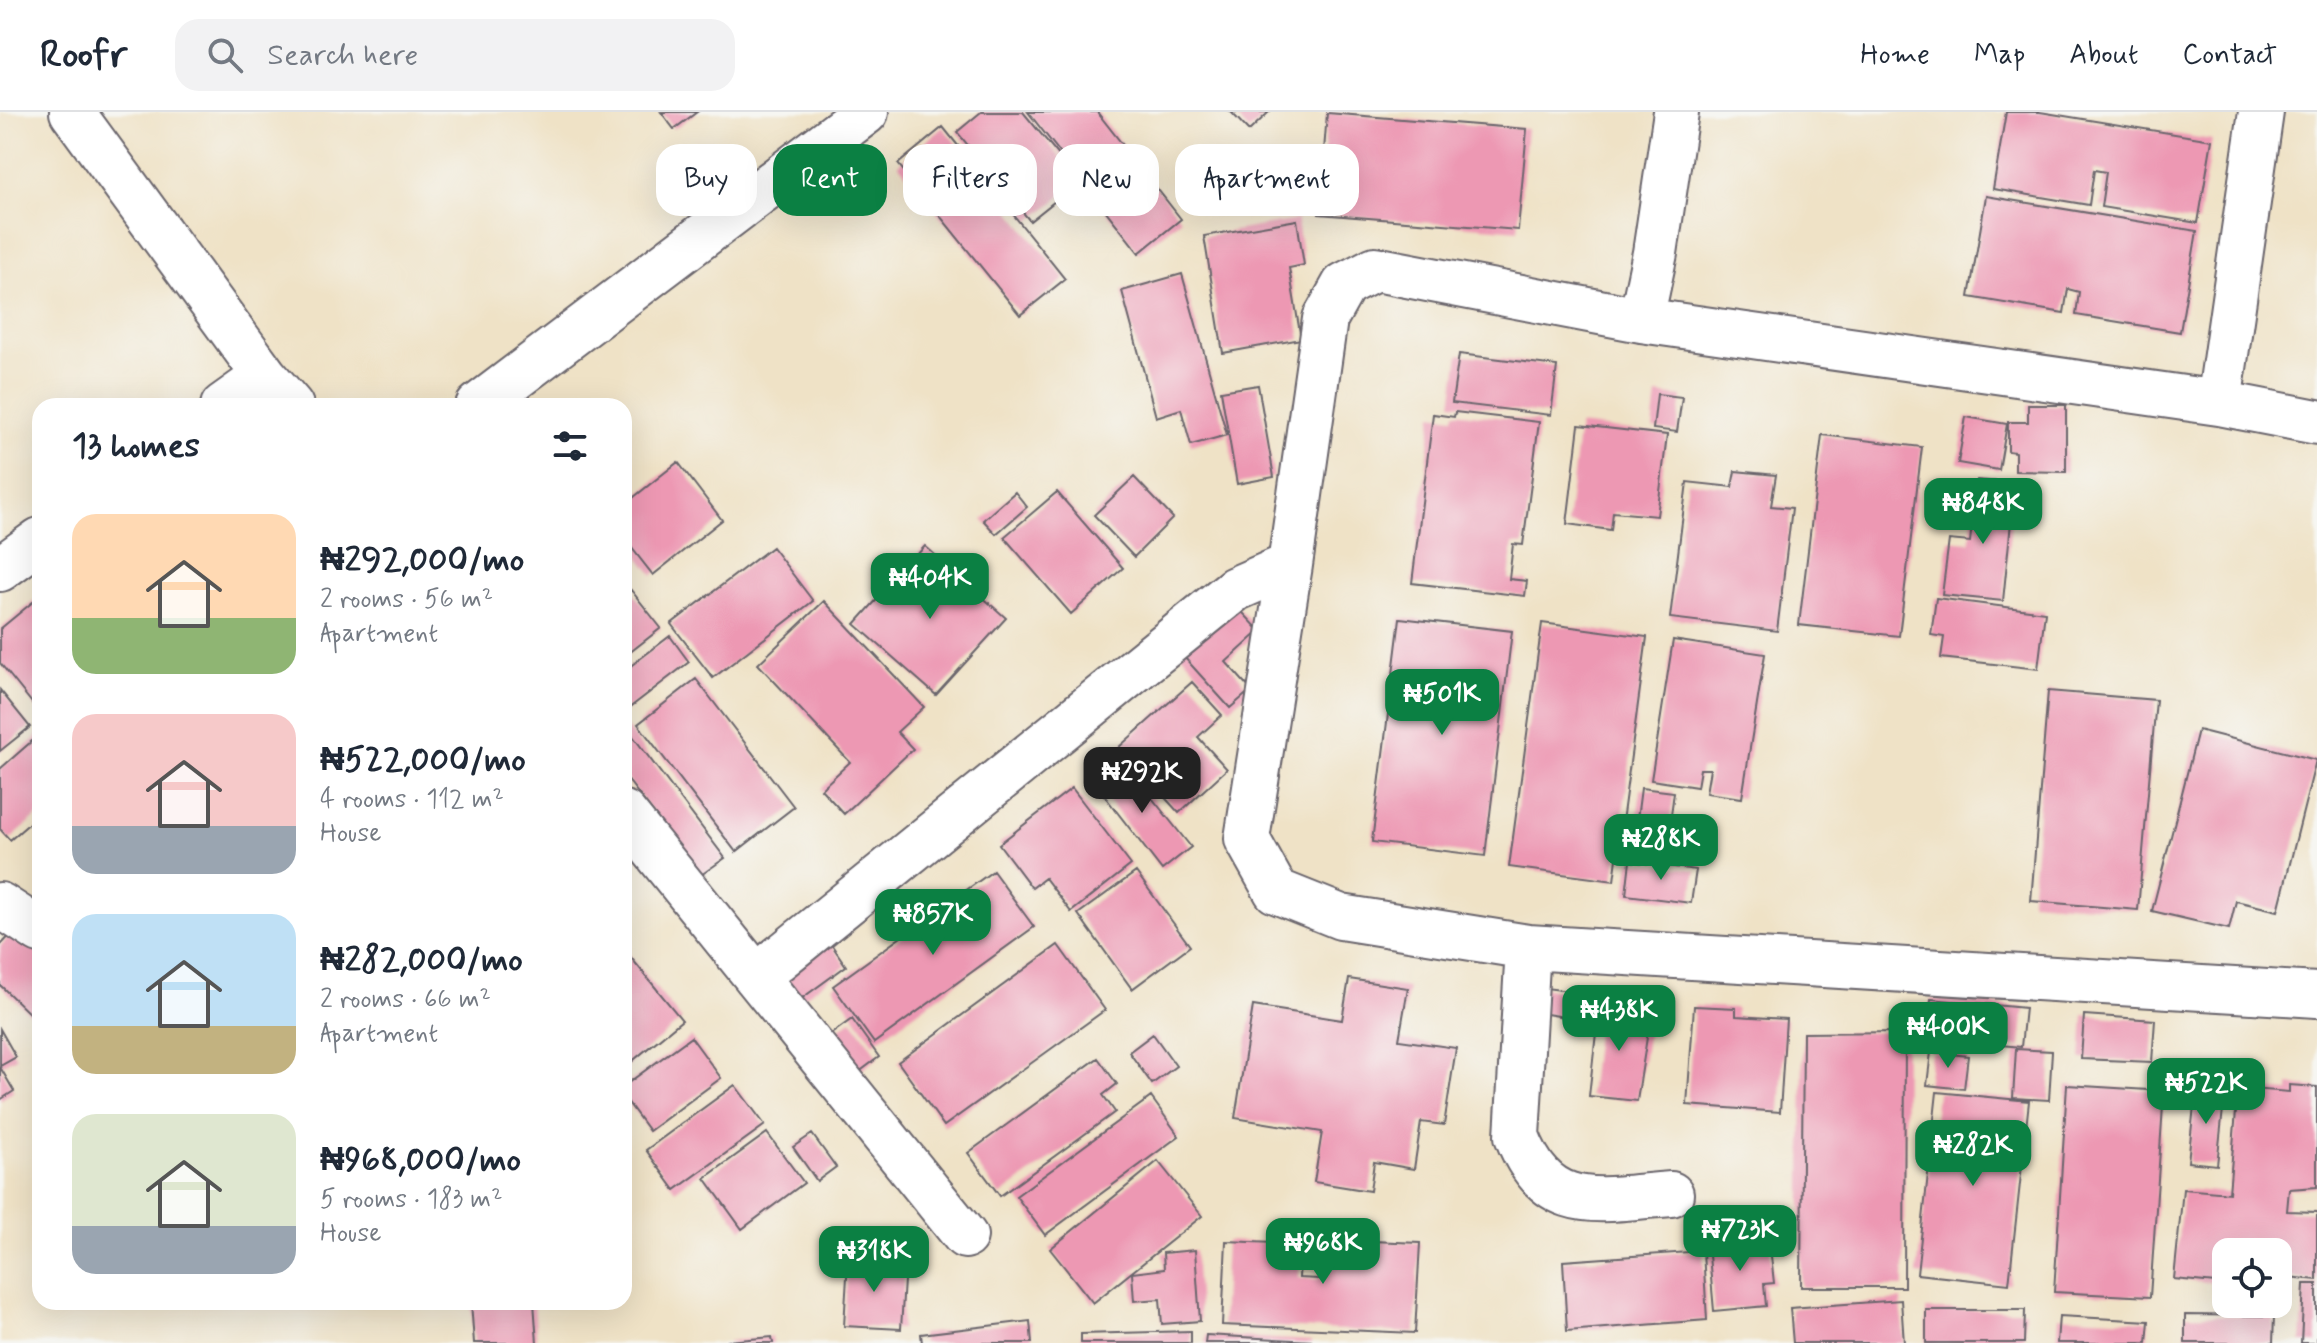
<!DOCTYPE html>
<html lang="en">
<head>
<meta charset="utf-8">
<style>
  body { margin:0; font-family:Mynerve,sans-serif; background:#f2f2f3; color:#1f2937; height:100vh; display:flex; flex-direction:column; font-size:30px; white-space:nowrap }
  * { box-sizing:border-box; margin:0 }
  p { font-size:26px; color:#747a83 }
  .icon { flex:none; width:44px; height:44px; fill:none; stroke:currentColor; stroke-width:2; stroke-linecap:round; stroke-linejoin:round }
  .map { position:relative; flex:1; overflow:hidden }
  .sheet { position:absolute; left:32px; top:286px; width:600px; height:912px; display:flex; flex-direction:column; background:#fff; border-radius:24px; box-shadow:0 8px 32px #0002 }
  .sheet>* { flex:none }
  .top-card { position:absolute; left:656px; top:32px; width:760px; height:72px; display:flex; gap:16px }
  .tools { position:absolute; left:2212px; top:1126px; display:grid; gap:16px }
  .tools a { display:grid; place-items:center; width:80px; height:80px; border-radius:16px; background:#fff; box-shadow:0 8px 32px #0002; font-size:40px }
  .price { position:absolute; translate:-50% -68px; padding:0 18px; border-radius:16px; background:#0b8043; color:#fff; font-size:26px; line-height:52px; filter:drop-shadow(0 2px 4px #0008) }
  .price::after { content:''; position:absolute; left:50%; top:48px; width:24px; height:18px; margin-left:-12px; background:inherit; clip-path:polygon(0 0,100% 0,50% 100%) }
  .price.selected { background:#222; color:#fff }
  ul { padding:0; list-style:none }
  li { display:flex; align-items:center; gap:24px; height:200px; padding:0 40px }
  li span { display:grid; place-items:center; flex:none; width:224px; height:160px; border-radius:24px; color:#555 }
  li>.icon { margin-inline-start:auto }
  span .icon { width:96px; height:96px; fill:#fffc; stroke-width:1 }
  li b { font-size:34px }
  h2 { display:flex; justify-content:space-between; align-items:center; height:96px; padding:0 40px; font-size:34px }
  .tag { padding:0 28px; border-radius:24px; background:#fff; box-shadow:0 8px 32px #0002; font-size:28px; line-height:72px }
  .tag.selected { background:#0b8043; color:#fff }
  header { display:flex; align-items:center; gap:48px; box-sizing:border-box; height:112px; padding:0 40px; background:#fff; border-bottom:2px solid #e0e1e3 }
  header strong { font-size:38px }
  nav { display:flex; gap:44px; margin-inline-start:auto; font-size:28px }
  .search { width:560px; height:72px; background:#f2f2f3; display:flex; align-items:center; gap:20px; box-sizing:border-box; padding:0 28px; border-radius:24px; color:#747a83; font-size:30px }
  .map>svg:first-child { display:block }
  .building { fill:#ed98b3 }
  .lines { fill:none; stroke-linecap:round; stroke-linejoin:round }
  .minor-casing { stroke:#6a656c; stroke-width:48 }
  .minor { stroke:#fff; stroke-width:44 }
</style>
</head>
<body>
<header>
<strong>Roofr</strong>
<div class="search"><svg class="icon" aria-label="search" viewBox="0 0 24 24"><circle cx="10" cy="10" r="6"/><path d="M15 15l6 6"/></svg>Search here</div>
<nav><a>Home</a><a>Map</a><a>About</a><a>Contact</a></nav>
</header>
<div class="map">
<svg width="2317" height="1231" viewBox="0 0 2317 1231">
  <rect width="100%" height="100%" fill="#f6f6f2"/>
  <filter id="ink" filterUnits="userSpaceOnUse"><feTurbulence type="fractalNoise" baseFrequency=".0125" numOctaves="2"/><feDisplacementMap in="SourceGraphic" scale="16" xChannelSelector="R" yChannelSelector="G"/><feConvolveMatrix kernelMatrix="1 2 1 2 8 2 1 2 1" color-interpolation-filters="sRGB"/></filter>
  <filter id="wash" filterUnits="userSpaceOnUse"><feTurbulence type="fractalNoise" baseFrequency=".006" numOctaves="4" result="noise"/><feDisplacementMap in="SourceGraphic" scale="32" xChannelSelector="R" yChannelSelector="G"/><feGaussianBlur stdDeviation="1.8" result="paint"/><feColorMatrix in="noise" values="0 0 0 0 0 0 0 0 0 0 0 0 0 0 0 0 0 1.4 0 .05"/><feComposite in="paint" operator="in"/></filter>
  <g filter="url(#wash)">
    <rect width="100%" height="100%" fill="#efe2c6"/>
    <g id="blocks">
      <!-- building -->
      <path class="building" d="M661,0H697L674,17Z
        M981,0H1023L1080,69L1030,109L957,20Z
        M1028,0H1097L1181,107L1139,141Z
        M1231,0H1269L1249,19Z
        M2006,0H2040L2212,28L2198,111L2101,95L2106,60L2094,58L2089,93L1993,77Z
        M1327,1L1527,17L1518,118L1319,102Z
        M943,15L1065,167L1020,203L898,52Z
        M1986,84L2197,119L2180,220L2076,203L2079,180L2068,177L2064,201L1969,185Z
        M1297,108L1304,153L1289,156L1301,227L1223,241L1204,124Z
        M1182,162L1227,323L1191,333L1181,297L1156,305L1122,179Z
        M1459,242L1557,254L1551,303L1452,291Z
        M1258,273L1274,365L1237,372L1221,279Z
        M1657,282L1682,285L1677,320L1653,317Z
        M2028,293H2066V360L2015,359V340L2008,339V310H2028Z
        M1455,300L1539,310L1523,433L1513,432L1509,467L1527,469L1525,484L1412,471L1433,302L1454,305Z
        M1966,305L2007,312L1999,358L1958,351Z
        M1579,313L1667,323L1657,404L1613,400L1611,418L1567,412Z
        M1822,323L1922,335L1899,524L1799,513Z
        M678,350L722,408L653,463L624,426V393Z
        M1735,359L1776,363L1771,394L1792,396L1777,519L1670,506L1687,370L1732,375Z
        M1134,365L1173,406L1134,445L1094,403Z
        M1977,368L2015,371L2003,489L1942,483L1949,428L1970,430Z
        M1015,380L1027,395L996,422L983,408Z
        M1057,380L1123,456L1071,502L1004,425Z
        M925,434L1006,506L936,583L855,512Z
        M772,435L813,489L713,566L671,512Z
        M631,478L661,516L624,545V484Z
        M40,484V601L0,551V517Z
        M1229,486L1260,519L1226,550L1251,578L1230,596L1175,535Z
        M1936,486L2045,500L2038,557L1941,546L1944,525L1931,523Z
        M824,489L924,595L897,620L913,637L844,702L821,677L850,650L758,552Z
        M1400,506L1512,519L1485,744L1372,730Z
        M1542,511L1647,525L1614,769L1509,755Z
        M670,524L689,550L624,600V559Z
        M1673,528L1765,542L1742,686L1706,681L1710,657H1700L1697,675L1651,668Z
        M696,567L794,695L736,740L638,612Z
        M1192,570L1222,603L1198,625L1227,657L1179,701L1119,635Z
        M0,578L30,615L0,639Z
        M2048,579L2156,588L2138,798L2031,789Z
        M626,615L725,746L701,763L624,663Z
        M2198,618L2316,648L2278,799L2236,789L2229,817L2152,799Z
        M40,622V702L10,728L0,717V657Z
        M1121,647L1191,735L1162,758L1093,669Z
        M1072,676L1131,753L1071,800L1045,766L1032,776L999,732Z
        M1641,676L1674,680L1667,734L1634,730Z
        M1630,749L1696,758L1691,791L1626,783Z
        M993,759L1034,815L874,931L833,874Z
        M1136,760L1190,834L1132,877L1078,802Z
        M16,817L40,840V912L0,873V834Z
        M829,829L846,854L794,892L776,867Z
        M1058,833L1105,898L944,1014L898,950Z
        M624,837L682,908L624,956Z
        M1349,867L1408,876L1399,928L1456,936L1444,1013L1421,1010L1414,1057L1374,1050L1370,1079L1314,1070L1322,1020L1235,1006L1253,894L1342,908Z
        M1538,875L1569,879L1565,905L1534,900Z
        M1931,887L2025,896L2021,935L1927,926Z
        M1599,894L1651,900L1637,989L1589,984Z
        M1694,894L1736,896V904L1786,907L1780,1000L1687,993Z
        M2084,903L2155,908L2152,950L2081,947Z
        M852,907L879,945L855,963L827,925Z
        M0,917L16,945L0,954Z
        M1905,920L1904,1175H1801L1803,921Z
        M1153,922L1176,954L1152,972L1129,940Z
        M691,925L721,966L649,1019L624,985V974Z
        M2016,937L2052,939L2049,988L2013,986Z
        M1931,940L1968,944L1964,977L1927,973Z
        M1098,946L1117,972L1103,983L1115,1000L1000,1084L968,1041Z
        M0,955L14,979L0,988Z
        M735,973L765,1013L675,1078L646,1038Z
        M2067,973L2164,979L2150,1185L2054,1180Z
        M2289,973L2317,975V1075L2289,1077L2287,1099L2317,1100V1168L2278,1164V1140H2226V1172L2174,1167L2183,1077L2229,1081L2238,976L2289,980Z
        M2196,975L2225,978L2217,1053L2188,1050Z
        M1937,980L2029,989L2009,1172L1917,1162Z
        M1151,985L1179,1024L1045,1123L1016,1084Z
        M767,1021L804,1071L742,1117L705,1066Z
        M812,1022L836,1055L817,1069L793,1035Z
        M1158,1049L1202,1104L1093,1191L1050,1137Z
        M1769,1126L1774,1171L1764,1172L1766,1194L1714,1199L1708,1132Z
        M1321,1127L1420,1131L1415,1221L1222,1213L1226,1129L1301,1132L1299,1166L1319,1167Z
        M1195,1138L1200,1209L1162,1212L1160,1187L1134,1189L1132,1161L1164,1157L1163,1141Z
        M1703,1139L1707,1208L1567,1219L1563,1149Z
        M848,1148L905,1151L901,1217L844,1214Z
        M2304,1172H2317V1231H2301Z
        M1901,1188L1904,1231H1793L1790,1196Z
        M471,1190H534L537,1231H474Z
        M1926,1198H2025L2024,1231H1926Z
        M2185,1203L2274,1204L2273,1231H2185Z
        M2059,1204L2149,1209L2147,1231H2057Z
        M1030,1209L1032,1231H922L921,1222Z
        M1191,1219V1231H1081V1222Z
        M1206,1223L1311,1229V1231H1205Z
        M772,1225L773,1231H728V1229Z"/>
    </g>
  </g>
  <g filter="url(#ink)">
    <use href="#blocks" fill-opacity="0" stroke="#6a656c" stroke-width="2"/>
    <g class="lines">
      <defs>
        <path id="minor" d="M72,0L265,264L291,294
          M1641,208L1655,141L1676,0
          M2219,291L2261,0
          M223,294L265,264
          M478,294L866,0
          M1290,453L1325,207L1344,173L1375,157L1641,208L2219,291L2317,310
          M0,457L40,428
          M624,701L965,1124
          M0,793L40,819
          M1528,835L1517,1024C1548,1105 1599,1087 1671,1082
          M756,865L1235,477L1290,453L1247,727L1276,779L1341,805L1528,835L2317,883"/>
      </defs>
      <!-- minor casing -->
      <use href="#minor" class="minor-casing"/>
      <!-- minor -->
      <use href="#minor" class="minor"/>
    </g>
  </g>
</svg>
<div class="tools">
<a><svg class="icon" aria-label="locate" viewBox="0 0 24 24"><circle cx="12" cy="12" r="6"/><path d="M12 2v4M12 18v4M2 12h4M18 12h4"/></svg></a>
</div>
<b class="price" style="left:1983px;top:434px">₦848K</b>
<b class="price" style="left:930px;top:509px">₦404K</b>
<b class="price" style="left:1442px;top:625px">₦501K</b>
<b class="price selected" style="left:1142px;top:703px">₦292K</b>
<b class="price" style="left:1661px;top:770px">₦288K</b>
<b class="price" style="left:933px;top:845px">₦857K</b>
<b class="price" style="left:1619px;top:941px">₦438K</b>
<b class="price" style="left:1948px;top:958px">₦400K</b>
<b class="price" style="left:2206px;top:1014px">₦522K</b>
<b class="price" style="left:1973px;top:1076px">₦282K</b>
<b class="price" style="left:1740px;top:1161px">₦723K</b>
<b class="price" style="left:1323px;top:1174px">₦968K</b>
<b class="price" style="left:874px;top:1182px">₦318K</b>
<div class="top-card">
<a class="tag">Buy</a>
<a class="tag selected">Rent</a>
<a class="tag">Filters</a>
<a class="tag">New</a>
<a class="tag">Apartment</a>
</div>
<section class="sheet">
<h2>13 homes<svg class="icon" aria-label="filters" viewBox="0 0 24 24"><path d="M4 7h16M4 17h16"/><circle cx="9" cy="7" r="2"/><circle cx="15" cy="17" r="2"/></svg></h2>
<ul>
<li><span style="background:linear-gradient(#ffd9b3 65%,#8fb573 0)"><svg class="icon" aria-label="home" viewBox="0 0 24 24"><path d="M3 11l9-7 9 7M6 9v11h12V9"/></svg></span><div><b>₦292,000/mo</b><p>2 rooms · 56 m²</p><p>Apartment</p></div></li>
<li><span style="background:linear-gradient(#f6c9c9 70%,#9aa5b1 0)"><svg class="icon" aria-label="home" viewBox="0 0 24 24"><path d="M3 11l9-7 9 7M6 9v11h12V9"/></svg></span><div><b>₦522,000/mo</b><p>4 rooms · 112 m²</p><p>House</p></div></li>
<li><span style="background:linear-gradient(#bfe0f5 70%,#c2b280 0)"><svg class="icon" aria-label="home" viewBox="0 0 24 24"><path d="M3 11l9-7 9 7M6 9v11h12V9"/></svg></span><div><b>₦282,000/mo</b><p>2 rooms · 66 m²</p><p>Apartment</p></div></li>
<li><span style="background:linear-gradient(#dfe7d0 70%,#9aa5b1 0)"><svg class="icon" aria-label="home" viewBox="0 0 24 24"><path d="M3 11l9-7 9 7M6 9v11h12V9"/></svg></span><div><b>₦968,000/mo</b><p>5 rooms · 183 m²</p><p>House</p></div></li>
</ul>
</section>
</div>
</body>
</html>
